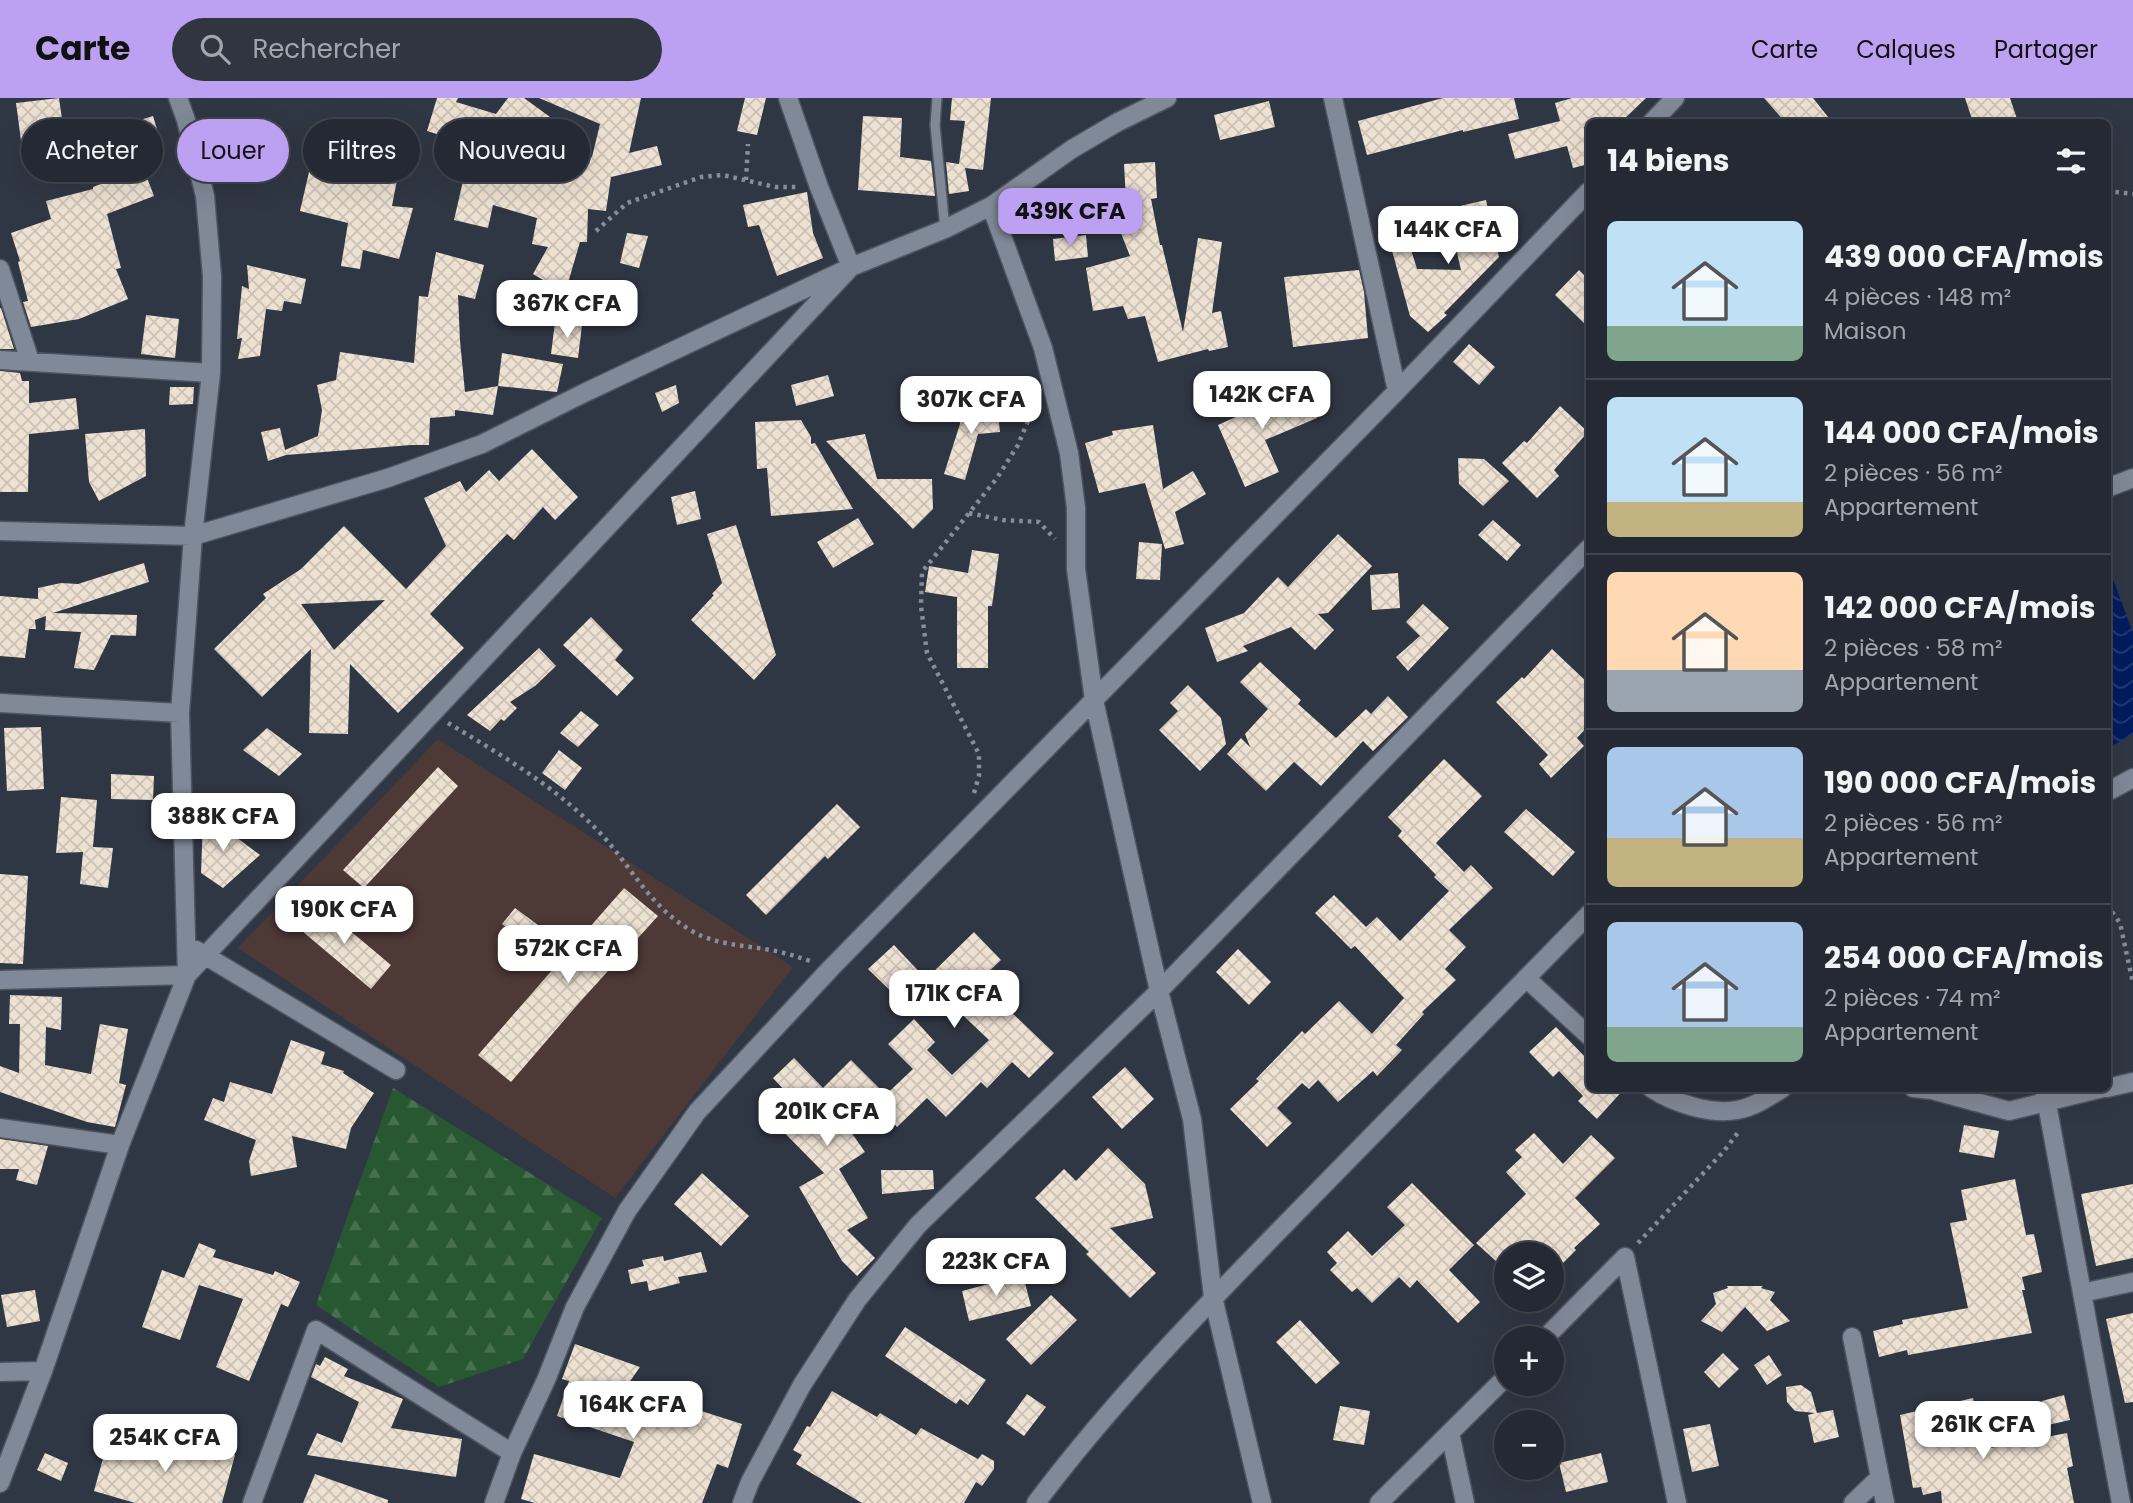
<!DOCTYPE html>
<html lang="fr">
<head>
<meta charset="utf-8">
<style>
  body { margin:0; font-family:Poppins,sans-serif; background:#30353f; color:#f1f3f6; height:100vh; display:flex; flex-direction:column; font-size:26px; white-space:nowrap }
  * { box-sizing:border-box; margin:0 }
  p { font-size:23px; color:#a3a6ac }
  .icon { flex:none; width:38px; height:38px; fill:none; stroke:currentColor; stroke-width:2; stroke-linecap:round; stroke-linejoin:round }
  .map { position:relative; flex:1; overflow:hidden }
  .sheet { position:absolute; left:1586px; top:21px; width:525px; height:973px; display:flex; flex-direction:column; background:#242933; border-radius:10px; box-shadow:0 7px 28px #0002,0 0 0 2px #41454e }
  .sheet>* { flex:none }
  .top-card { position:absolute; left:21px; top:21px; width:665px; height:63px; display:flex; gap:14px }
  .buttons { position:absolute; left:1494px; top:1144px; display:grid; gap:14px }
  .buttons a { display:grid; place-items:center; width:70px; height:70px; border-radius:50%; background:#242933; box-shadow:0 7px 28px #0002,0 0 0 2px #41454e; font-size:35px }
  .price { position:absolute; translate:-50% -60px; padding:0 16px; border-radius:14px; background:#fff; color:#222; font-size:23px; line-height:46px; filter:drop-shadow(0 2px 4px #0008) }
  .price::after { content:''; position:absolute; left:50%; top:42px; width:21px; height:16px; margin-left:-10px; background:inherit; clip-path:polygon(0 0,100% 0,50% 100%) }
  .price.on { background:#bca0f2; color:#111 }
  ul { padding:0; list-style:none }
  li { display:flex; align-items:center; gap:21px; height:175px; padding:0 21px }
  li+li { border-top:2px solid #41454e }
  li span { display:grid; place-items:center; flex:none; width:196px; height:140px; border-radius:10px; color:#555 }
  li>.icon { margin-inline-start:auto }
  span .icon { width:84px; height:84px; fill:#fffc; stroke-width:1 }
  li b { font-size:30px }
  h2 { display:flex; justify-content:space-between; align-items:center; height:84px; padding:0 21px; font-size:30px }
  .tag { padding:0 24px; border-radius:32px; background:#242933; box-shadow:0 7px 28px #0002,0 0 0 2px #41454e; font-size:24px; line-height:63px }
  .tag.on { background:#bca0f2; color:#111 }
  header { display:flex; align-items:center; gap:42px; box-sizing:border-box; height:98px; padding:0 35px; background:#bca0f2; color:#111 }
  header strong { font-size:33px }
  nav { display:flex; gap:38px; margin-inline-start:auto; font-size:24px }
  .search { width:490px; height:63px; background:#30353f; display:flex; align-items:center; gap:18px; box-sizing:border-box; padding:0 24px; border-radius:38px; color:#a3a6ac; font-size:26px }
  .map>svg:first-child { display:block }
  .education { fill:#4d3936 }
  .forest { fill:url(#forest-firs) }
  .water { fill:url(#water-waves) }
  .building { fill:url(#building-cross-hatch); fill-rule:evenodd }
  .lines { fill:none; stroke-linecap:round; stroke-linejoin:round }
  .lane-casing { stroke:#4e545e; stroke-width:12 }
  .street-casing { stroke:#4e545e; stroke-width:21 }
  .secondary-casing { stroke:#4e545e; stroke-width:21 }
  .path { stroke:#888e99; stroke-width:4.5; stroke-dasharray:3.5 5; stroke-linecap:butt }
  .lane { stroke:#808998; stroke-width:9 }
  .street { stroke:#808998; stroke-width:18 }
  .secondary { stroke:#808998; stroke-width:18 }
</style>
</head>
<body>
<header>
<strong>Carte</strong>
<div class="search"><svg class="icon" aria-label="search" viewBox="0 0 24 24"><circle cx="10" cy="10" r="6"/><path d="M15 15l6 6"/></svg>Rechercher</div>
<nav><a>Carte</a><a>Calques</a><a>Partager</a></nav>
</header>
<div class="map">
<svg width="2133" height="1405" viewBox="0 0 2133 1405">
  <defs>
    <pattern id="forest-firs" width="22" height="20" patternUnits="userSpaceOnUse" patternTransform="scale(1.75)"><rect width="22" height="20" fill="#285831"/><path d="M5 1l3.5 6h-7zM16 11l3.5 6h-7z" fill="#46704f"/></pattern>
    <pattern id="water-waves" width="16" height="10" patternUnits="userSpaceOnUse" patternTransform="scale(1.75)"><rect width="16" height="10" fill="#001c5f"/><path d="M0 5q4-4 8 0t8 0" fill="none" stroke="#243d76"/></pattern>
    <pattern id="building-cross-hatch" width="8" height="8" patternUnits="userSpaceOnUse" patternTransform="scale(1.75)"><rect width="8" height="8" fill="#ede1d2"/><path d="M0 0l8 8M0 8l8-8" fill="none" stroke="#cbc1b6"/></pattern>
  </defs>
  <rect width="100%" height="100%" fill="#303744"/>
  <!-- education -->
  <path class="education" d="M438,641L793,869L615,1100L238,850Z"/>
  <!-- forest -->
  <path class="forest" d="M393,990L602,1120L523,1261L439,1289L316,1207Z"/>
  <!-- water -->
  <path class="water" d="M2107,465L2133,535V637L2107,650Z"/>
  <!-- building -->
  <path class="building" d="M59,0L65,42L24,65L16,5Z
    M437,0H458L456,4L496,16L508,0H524L561,27L550,53L592,59L600,26L539,0H641L629,55L657,48L662,67L611,79L606,113L588,111L587,144H580L565,195L533,176L548,149L532,146L537,120L493,107L488,130L454,122L466,70L451,63L454,50L445,48L449,40L427,33Z
    M745,0H766L757,37L737,33Z
    M952,0H991L983,72L965,70L969,93L949,96L946,64L959,66L965,23L950,22Z
    M1443,0H1514L1519,21L1463,34V32L1367,57L1358,23Z
    M1572,0H1646L1621,24H1589V66L1573,70L1567,48L1515,61L1508,36L1560,23L1555,5Z
    M1764,0H1813L1832,24H1785Z
    M1965,0H2010L2018,24H1973Z
    M1269,3L1275,29L1220,42L1214,17Z
    M153,18L163,51L139,59L154,98L107,116L121,170L116,171L128,201L79,221L31,229L23,204L28,203L18,164L20,163L11,135L51,121L46,103L93,91V89L106,84L91,37Z
    M863,18L902,20L900,59L931,63L935,98L858,92Z
    M220,19H241L242,40H220Z
    M1155,64L1157,100L1151,101L1160,147H1162L1183,234L1198,140L1222,144L1212,215L1221,213L1228,249L1209,253L1208,251L1158,264L1145,218L1128,221L1123,208L1093,213L1086,170L1130,158L1116,123L1127,120L1124,66Z
    M351,73L397,82L392,108L413,110L399,161L363,152L360,171L341,168L348,125L300,113L309,74L347,82Z
    M807,94L813,135L823,160L777,178L759,127L748,129L743,107Z
    M1486,102L1499,159L1444,215L1447,217L1428,234L1410,218L1391,149L1408,142L1417,171L1461,172L1447,111Z
    M627,135L648,138L639,170L620,165Z
    M1086,137L1088,159L1055,163L1053,141Z
    M436,154L484,167L475,201L458,197L460,243L465,294L498,288L493,317L455,312V318L430,320L429,347H411L286,357L268,363L261,334L280,330L285,352L318,338L322,312L317,287L336,282L340,254L414,265L419,198L428,199Z
    M247,167L306,181L301,206L284,203L282,213L266,211L260,258L238,261L242,240L237,241L242,188L249,191Z
    M1359,172L1364,194L1368,240L1293,249L1284,179Z
    M1579,172L1589,182V230L1555,197Z
    M0,210H1L14,251H0Z
    M146,217L179,221L175,260L141,256Z
    M555,224L582,227L578,260L551,256Z
    M1469,246L1495,269L1479,287L1453,264Z
    M502,255L563,266L557,294L498,288Z
    M0,273L20,275L22,283H29V305L76,300L79,331L29,336L28,394H0Z
    M828,277L834,298L796,308L791,287Z
    M1279,281L1290,309L1310,302L1317,320L1265,342L1279,374L1245,389L1218,327L1255,310L1248,294Z
    M676,287L679,305L662,314L655,295Z
    M170,289H194L193,306L169,307Z
    M997,305L1000,334L978,336L965,382L944,376L960,326L958,308Z
    M1560,308L1588,334L1554,372L1559,378L1537,400L1502,365L1524,343L1527,345Z
    M801,322L811,339V346L815,345L853,411L771,418L767,370L757,371L755,324Z
    M1153,327L1163,391L1193,373L1206,396L1175,414L1184,446L1165,451L1145,385L1099,395L1085,345L1113,337L1112,333Z
    M145,331L146,378L99,403L89,384L85,336Z
    M865,336L877,381H932L933,411L913,431L826,343Z
    M532,351L578,399L555,422L543,409L514,442L507,436L430,516L464,550L398,615L350,566L348,636L309,635L311,551L262,599L214,551L266,500L263,496L301,471L344,428L406,491L446,448L424,400L460,383L466,394L489,372L499,383ZM385,502L334,552L301,506Z
    M1458,360L1484,361L1509,383L1483,408L1459,386Z
    M695,393L701,421L677,427L671,399Z
    M858,420L874,446L833,470L817,444Z
    M1493,422L1521,447L1507,463L1478,437Z
    M736,427L776,557L754,582L691,522L714,497L712,496L722,485L707,436Z
    M1338,436L1372,468L1328,515L1318,516L1334,532L1315,552L1291,529L1243,548L1248,553L1217,564L1205,530L1244,515L1278,479L1288,489Z
    M1139,444L1162,446L1160,482L1136,481Z
    M972,452L999,456L992,508H988V570H957V499L925,494L929,468L968,475Z
    M144,465L149,484L53,515L137,517L136,538L111,537L94,572L74,570L81,534L45,532L46,518L35,522L36,531H29L25,560L0,558V498L38,501V490L61,485L78,486Z
    M1398,475L1400,510L1372,512L1370,477Z
    M1423,506L1449,530L1408,573L1396,559L1420,538L1406,524Z
    M591,519L623,552L615,562L634,580L617,598L563,547Z
    M539,550L556,568L535,588L510,604L517,610L504,623L501,621L490,633L467,617Z
    M1552,551L1589,586V627L1577,640L1584,648L1551,680L1539,666L1548,657L1496,604L1522,579L1524,581Z
    M1260,564L1301,602L1298,606L1336,640L1366,611L1371,616L1388,598L1408,619L1373,653L1363,643L1321,688L1294,664L1266,693L1227,656L1241,640L1250,649L1245,636L1268,611L1240,584Z
    M1188,587L1221,620L1226,646L1200,673L1159,632L1178,613L1170,605Z
    M581,613L599,627L578,649L560,635Z
    M41,629L44,691L7,693L4,630Z
    M267,630L302,656L279,678L243,652Z
    M559,652L582,670L565,692L542,675Z
    M1444,661L1482,698L1436,745L1464,774L1471,767L1493,790L1449,832L1466,849L1445,871L1456,882L1422,914L1424,916L1396,947L1402,952L1377,978L1373,973L1338,1004L1318,982L1309,991L1302,985L1277,1010L1292,1025L1267,1049L1230,1011L1259,983L1256,981L1302,933L1305,936L1339,903L1372,936L1404,900L1355,848L1351,851L1315,815L1334,797L1366,829L1377,819L1400,843L1449,793L1434,779L1436,777L1398,738L1402,733L1388,719Z
    M438,669L458,688L364,790L343,772Z
    M111,676L154,678L153,702L111,701Z
    M61,699L97,702L93,749L113,750L108,790L80,786L83,754L56,755Z
    M837,706L860,729L828,761L825,758L766,817L746,797Z
    M1526,711L1575,754L1553,778L1504,734Z
    M221,719V728L260,757L223,790L201,775L203,721Z
    M0,776L28,778L23,866L0,865Z
    M624,790L658,818L579,905L511,984L478,957Z
    M317,805L391,867L371,891L296,828Z
    M515,810L538,827L525,844L502,826Z
    M974,834L1001,862L979,883L1054,955L1029,980L1012,964L987,990L981,984L946,1019L927,1000L897,1029L876,1006L913,971L888,946L914,921L935,944L927,952L952,977L989,942L951,906L905,907L868,871L894,847L926,881Z
    M1238,851L1271,884L1249,907L1216,874Z
    M10,897L62,899L61,932L46,929L45,967L91,976L100,926L128,931L119,985L126,987L115,1029L87,1024L0,994V968L19,975L20,926H9Z
    M1556,929L1589,963V991L1625,990L1597,1021L1578,1003L1583,998L1559,973L1553,979L1529,954Z
    M291,942L325,954L321,966L344,973L343,975L374,995L351,1030L346,1051L292,1038L297,1069L251,1078L249,1063L256,1042L204,1022L213,1000L224,1004L230,984L272,996Z
    M794,960L823,990L851,962L879,990L844,1024L865,1054L839,1071L868,1120L847,1132L875,1160L857,1178L842,1163L799,1089L824,1075L763,1013L785,993L773,980Z
    M1125,969L1154,1001L1122,1031L1092,999Z
    M1964,1027L1999,1033L1994,1060L1959,1054Z
    M1534,1035L1563,1066L1591,1037L1615,1060L1575,1100L1600,1126L1574,1150L1576,1152L1552,1176V1157H1507V1173L1476,1145L1526,1096L1506,1074L1522,1059L1515,1052Z
    M0,1041L48,1048L37,1087L16,1082L19,1071H0Z
    M1108,1050L1145,1086L1153,1120L1110,1130L1156,1175L1130,1200L1086,1156L1089,1154L1035,1100L1064,1071L1076,1083Z
    M881,1072H933L934,1091L882,1096Z
    M702,1075L749,1118L721,1148L674,1106Z
    M2015,1081L2026,1137L2034,1136L2042,1174L2022,1179L2025,1192H2022L2032,1235L1908,1257L1907,1252L1879,1259L1873,1233L1903,1226L1902,1222L1968,1210L1950,1125L1967,1122L1961,1092Z
    M1412,1085L1474,1147L1449,1172L1480,1204L1458,1225L1417,1182L1410,1190L1399,1179L1372,1205L1357,1190L1352,1194L1330,1172L1337,1165L1327,1154L1348,1133L1372,1158L1405,1127L1387,1109Z
    M2133,1086V1160L2096,1168L2081,1096Z
    M199,1145L216,1152L213,1159L273,1177L275,1173L300,1184L288,1209L281,1206L249,1283L216,1269L243,1201L199,1187L180,1242L142,1229L162,1172L184,1180Z
    M701,1154L707,1174L678,1179L680,1185L649,1193L647,1183L631,1186L628,1172L644,1168L642,1162L663,1158L664,1163Z
    M1023,1177L1031,1208L969,1223L962,1193Z
    M1727,1188H1763L1761,1190L1775,1194L1770,1202L1790,1223L1767,1233L1745,1209L1722,1234L1701,1223L1716,1206L1713,1195L1728,1190Z
    M35,1192L40,1223L7,1229L1,1197Z
    M1051,1197L1077,1222L1031,1267L1006,1241Z
    M2133,1215V1304L2125,1305L2106,1221Z
    M1300,1222L1340,1265L1316,1286L1276,1244Z
    M905,1229L986,1282L968,1307L960,1301L956,1306L885,1258Z
    M575,1246L640,1269L626,1289L742,1326L728,1370L717,1366L702,1405H535L521,1401L534,1356L620,1380L634,1344L557,1318L569,1283L562,1281Z
    M1723,1255L1739,1271L1719,1290L1704,1274Z
    M1769,1257L1782,1277L1767,1287L1754,1267Z
    M325,1259L348,1271L344,1278L403,1301L391,1330L462,1341L456,1379L307,1357L317,1335L342,1345L359,1304L311,1279L316,1266L320,1268Z
    M1801,1287L1811,1294L1817,1315L1833,1312L1839,1339L1814,1345L1808,1317L1815,1315L1795,1313L1787,1304L1786,1289Z
    M832,1293L877,1319L880,1315L916,1337L921,1330L978,1361L982,1356L994,1363V1371L982,1388L976,1384L964,1405H862L796,1366L802,1357L793,1352L807,1328L810,1329Z
    M1027,1296L1046,1309L1024,1338L1006,1325Z
    M2064,1297L2070,1322L2048,1327L2042,1303Z
    M1973,1300L1985,1351L2067,1335L2073,1368L2067,1370L2074,1405H1942L1941,1393L1923,1397L1921,1389L1913,1390L1900,1317Z
    M1340,1308L1370,1313L1364,1347L1333,1342Z
    M1710,1326L1719,1368L1692,1374L1683,1331Z
    M139,1339L180,1351L182,1343L235,1357L222,1405H135L94,1393L107,1346L134,1353Z
    M45,1355L68,1365L61,1383L37,1372Z
    M1601,1355L1608,1384L1566,1394L1559,1365Z
    M315,1376L388,1402V1405H303Z"/>
  <g class="lines">
    <defs>
      <path id="lane" d="M937,0L935,27L945,131"/>
      <path id="street" d="M1333,0L1397,293
        M1652,24L1675,0
        M991,108L1043,250L1069,355L1076,410V471L1094,602L1159,893L1192,1021L1213,1199L1262,1405
        M0,171L30,263
        M0,262L211,275
        M0,433L193,438L388,380L482,346L584,295L851,169L945,131L991,108L1072,51L1118,24L1167,0
        M0,605L180,615
        M2107,694L2133,680
        M196,852L396,972
        M1526,880L1589,938
        M0,882L187,877L851,169L819,89L788,0
        M1651,990C1673,1005 1711,1017 1737,1012C1754,1009 1769,999 1783,990
        M1913,990L1932,992L2009,1013L2103,990
        M2044,990L2121,1405
        M2107,990L2133,984
        M0,1030L120,1047
        M1625,1159L1677,1405
        M2082,1195L2133,1184
        M1852,1239L1885,1405
        M1544,1241L1625,1159
        M0,1274L43,1273
        M1450,1335L1465,1405
        M0,1385L43,1273L120,1047L187,877L180,615L193,438L211,275L212,178L205,98L186,22L178,0
        M252,1405L316,1232L512,1355
        M494,1405L512,1355L546,1282L575,1209L627,1113L697,1014L831,870L1397,293L1589,93
        M742,1405L750,1384L802,1287L857,1202L918,1127L1159,893L1589,450
        M1379,1405L1507,1278
        M1853,1405L1880,1379"/>
      <path id="secondary" d="M2107,390L2133,380
        M1036,1405C1118,1296 1214,1199 1310,1101C1403,1006 1496,911 1589,816"/>
    </defs>
    <!-- lane casing -->
    <use href="#lane" class="lane-casing"/>
    <!-- street casing -->
    <use href="#street" class="street-casing"/>
    <!-- secondary casing -->
    <use href="#secondary" class="secondary-casing"/>
    <!-- path -->
    <path class="path" d="M746,82L748,46
      M2107,93L2133,96
      M596,133L627,105L701,79L723,77L775,89H799
      M969,415L1003,422L1039,424L1055,441
      M448,625C503,658 558,690 602,737C632,770 651,810 692,833C719,849 754,847 784,855C793,857 801,860 810,863
      M974,695L979,678V656L927,555L921,508L922,474L997,380L1018,347L1035,306
      M2107,807L2120,825L2133,885
      M1638,1145L1724,1053L1740,1032"/>
    <!-- lane -->
    <use href="#lane" class="lane"/>
    <!-- street -->
    <use href="#street" class="street"/>
    <!-- secondary -->
    <use href="#secondary" class="secondary"/>
  </g>
</svg>
<div class="buttons">
<a><svg class="icon" aria-label="layers" viewBox="0 0 24 24"><path d="M12 4l9 5-9 5-9-5zM3 14l9 5 9-5"/></svg></a>
<a>+</a>
<a>−</a>
</div>
<b class="price on" style="left:1070px;top:150px">439K CFA</b>
<b class="price" style="left:1448px;top:168px">144K CFA</b>
<b class="price" style="left:567px;top:242px">367K CFA</b>
<b class="price" style="left:1262px;top:333px">142K CFA</b>
<b class="price" style="left:971px;top:338px">307K CFA</b>
<b class="price" style="left:223px;top:755px">388K CFA</b>
<b class="price" style="left:344px;top:848px">190K CFA</b>
<b class="price" style="left:568px;top:887px">572K CFA</b>
<b class="price" style="left:954px;top:932px">171K CFA</b>
<b class="price" style="left:827px;top:1050px">201K CFA</b>
<b class="price" style="left:996px;top:1200px">223K CFA</b>
<b class="price" style="left:633px;top:1343px">164K CFA</b>
<b class="price" style="left:1983px;top:1363px">261K CFA</b>
<b class="price" style="left:165px;top:1376px">254K CFA</b>
<div class="top-card">
<a class="tag">Acheter</a>
<a class="tag on">Louer</a>
<a class="tag">Filtres</a>
<a class="tag">Nouveau</a>
</div>
<section class="sheet">
<h2>14 biens<svg class="icon" aria-label="filters" viewBox="0 0 24 24"><path d="M4 7h16M4 17h16"/><circle cx="9" cy="7" r="2"/><circle cx="15" cy="17" r="2"/></svg></h2>
<ul>
<li><span style="background:linear-gradient(#bfe0f5 75%,#7fa58c 0)"><svg class="icon" aria-label="home" viewBox="0 0 24 24"><path d="M3 11l9-7 9 7M6 9v11h12V9"/></svg></span><div><b>439 000 CFA/mois</b><p>4 pièces · 148 m²</p><p>Maison</p></div></li>
<li><span style="background:linear-gradient(#bfe0f5 75%,#c2b280 0)"><svg class="icon" aria-label="home" viewBox="0 0 24 24"><path d="M3 11l9-7 9 7M6 9v11h12V9"/></svg></span><div><b>144 000 CFA/mois</b><p>2 pièces · 56 m²</p><p>Appartement</p></div></li>
<li><span style="background:linear-gradient(#ffd9b3 70%,#9aa5b1 0)"><svg class="icon" aria-label="home" viewBox="0 0 24 24"><path d="M3 11l9-7 9 7M6 9v11h12V9"/></svg></span><div><b>142 000 CFA/mois</b><p>2 pièces · 58 m²</p><p>Appartement</p></div></li>
<li><span style="background:linear-gradient(#a9c7e8 65%,#c2b280 0)"><svg class="icon" aria-label="home" viewBox="0 0 24 24"><path d="M3 11l9-7 9 7M6 9v11h12V9"/></svg></span><div><b>190 000 CFA/mois</b><p>2 pièces · 56 m²</p><p>Appartement</p></div></li>
<li><span style="background:linear-gradient(#a9c7e8 75%,#7fa58c 0)"><svg class="icon" aria-label="home" viewBox="0 0 24 24"><path d="M3 11l9-7 9 7M6 9v11h12V9"/></svg></span><div><b>254 000 CFA/mois</b><p>2 pièces · 74 m²</p><p>Appartement</p></div></li>
</ul>
</section>
</div>
</body>
</html>
